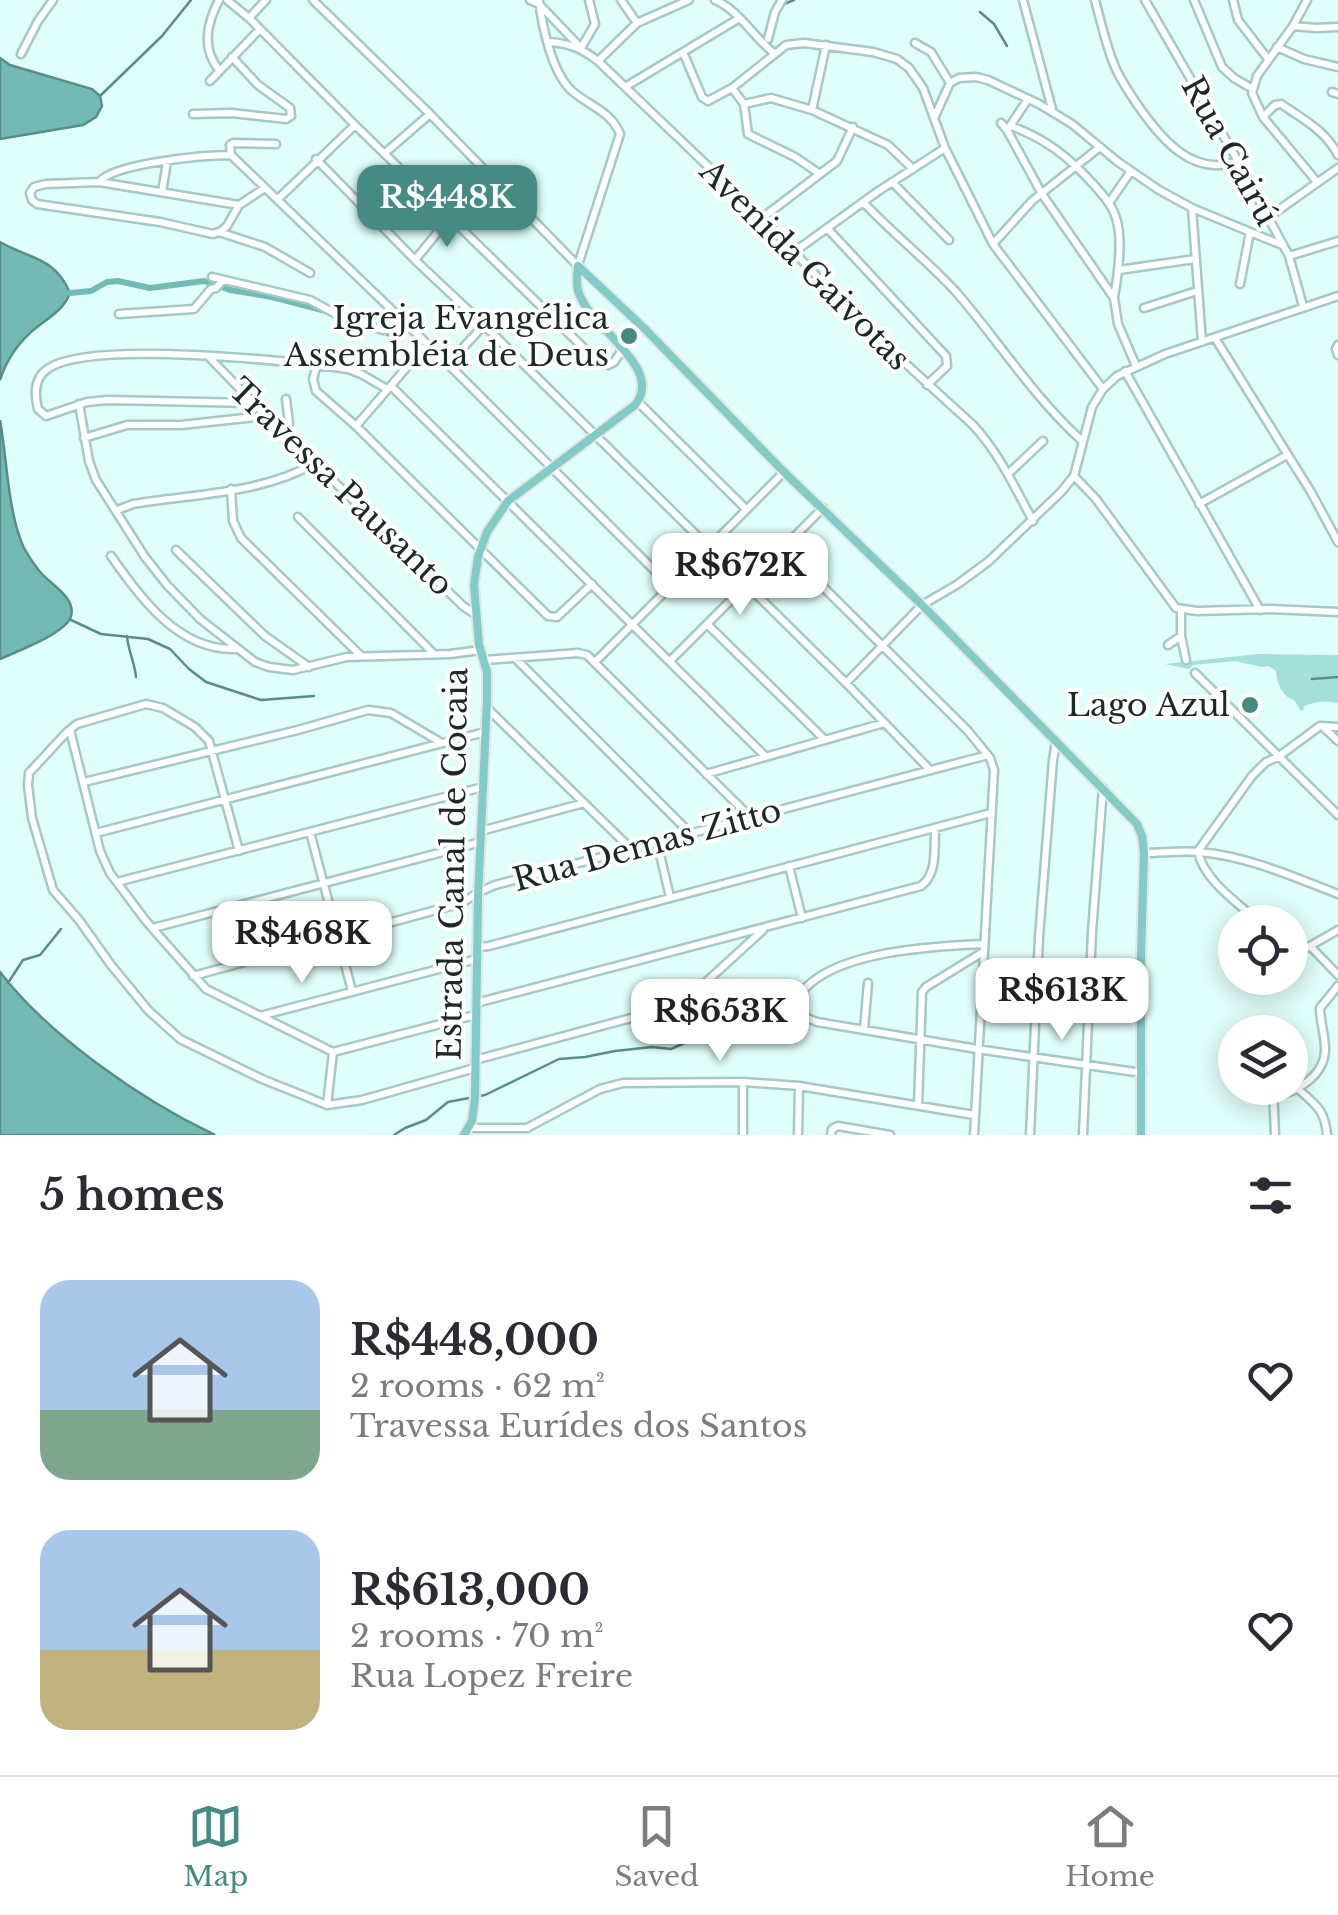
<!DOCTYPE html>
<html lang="en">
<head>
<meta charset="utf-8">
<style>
  body { margin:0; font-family:"Libre Baskerville",serif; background:#f2f2f3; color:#2b2b33; height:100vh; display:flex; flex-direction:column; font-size:38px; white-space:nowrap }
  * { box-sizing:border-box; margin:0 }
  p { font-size:32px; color:#7c7c81 }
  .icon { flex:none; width:55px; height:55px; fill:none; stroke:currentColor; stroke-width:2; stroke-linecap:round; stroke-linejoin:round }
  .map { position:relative; height:1135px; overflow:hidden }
  .drawer { display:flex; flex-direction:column; background:#fff; flex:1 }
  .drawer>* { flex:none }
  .controls { position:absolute; left:1218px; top:905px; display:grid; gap:20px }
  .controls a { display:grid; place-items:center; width:90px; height:90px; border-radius:50%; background:#fff; box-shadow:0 5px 25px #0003; font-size:50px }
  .price { position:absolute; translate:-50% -85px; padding:0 22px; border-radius:20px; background:#fff; color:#222; font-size:32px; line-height:65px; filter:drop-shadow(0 2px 5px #0008) }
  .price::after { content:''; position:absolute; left:50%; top:60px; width:30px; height:22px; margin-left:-15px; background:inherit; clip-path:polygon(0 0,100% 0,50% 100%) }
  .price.on { background:#458b84; color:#fff }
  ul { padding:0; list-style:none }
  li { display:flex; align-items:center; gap:30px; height:250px; padding:0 40px }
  li span { display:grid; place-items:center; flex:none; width:280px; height:200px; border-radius:30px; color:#555 }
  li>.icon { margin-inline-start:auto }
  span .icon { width:120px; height:120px; fill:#fffc; stroke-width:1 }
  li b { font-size:42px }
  h2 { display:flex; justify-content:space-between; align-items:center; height:120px; padding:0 40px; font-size:42px }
  .tabs { display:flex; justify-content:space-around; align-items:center; height:140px; border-top:2px solid #e1e1e2; background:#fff; font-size:28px; color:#7c7c81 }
  .tabs a { display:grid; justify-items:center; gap:5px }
  .tabs .on { color:#458b84 }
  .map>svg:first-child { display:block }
  .green { fill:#a4e0d9 }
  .water { fill:#72bab3; stroke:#588e89; stroke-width:2.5 }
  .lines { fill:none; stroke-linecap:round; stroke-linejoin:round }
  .stream { stroke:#588e89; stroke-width:2.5 }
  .canal { stroke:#72bab3; stroke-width:6 }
  .minor-casing { stroke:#a5c9c5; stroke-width:11 }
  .major-casing { stroke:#e4e5e5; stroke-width:12 }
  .minor { stroke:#fff; stroke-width:6 }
  .major { stroke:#81ccc6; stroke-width:8 }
  .poi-dot { fill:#458b84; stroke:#fff; stroke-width:4 }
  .labels { text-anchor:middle; stroke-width:8; stroke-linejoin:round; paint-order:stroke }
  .street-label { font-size:32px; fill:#1b2928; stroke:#fff }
  .poi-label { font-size:32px; fill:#1b2928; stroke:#fff; text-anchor:end }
</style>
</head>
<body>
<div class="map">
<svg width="1338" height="1135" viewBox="0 0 1338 1135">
  <rect width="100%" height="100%" fill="#e0fefa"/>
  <!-- green -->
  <path class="green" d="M1258,654L1338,655V703C1325,701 1315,701 1303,707L1304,709L1301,711L1294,700C1282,697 1277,682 1276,671L1269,666L1261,667L1235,661L1193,665L1189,669L1165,664Z"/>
  <!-- water -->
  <path class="water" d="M0,58L10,65L92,89L100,96L102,106L96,117L83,125L0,139Z
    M0,242C30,259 55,257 70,293C63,312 44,320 30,333C16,346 6,361 0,380Z
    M0,420C7,459 8,514 24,548C29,557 35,566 42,574C52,585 76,598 71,616C67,633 16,652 0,659Z
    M0,972C49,1036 143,1101 215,1135H0Z"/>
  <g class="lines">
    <!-- stream -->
    <path class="stream" d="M784,4L794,0
      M980,12L994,24L1007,46
      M100,96L162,36L191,0
      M71,620L101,634L148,639L170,649L189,669L206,682L261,700L314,696
      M127,636C128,651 135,663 136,677
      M1312,679L1338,677
      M8,983L23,960L40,955L61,929
      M394,1135L405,1128L426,1120L448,1102L485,1095L559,1059L585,1057L615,1051L652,1047L671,1049L689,1041L723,1036"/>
    <!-- canal -->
    <path class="canal" d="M70,293L91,291L107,282L118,281L150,288L204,281L230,290L272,297L326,311
      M379,330L398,337"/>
    <defs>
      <path id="minor" d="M227,0L249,18L355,125L592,356L608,365L614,362L623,349
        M313,0L430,114L578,266
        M530,0L539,4L581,48L595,24L589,0
        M539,0C542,26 552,73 572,91C589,106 611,111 620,134L578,265
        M621,0L637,23
        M715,0C739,10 754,38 775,54L786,45L804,43L873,52L897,59L909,68L923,88L945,148L993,244L1103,389
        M1023,0L1052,109
        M1095,0C1101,22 1106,46 1115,67C1121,81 1130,94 1139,107C1162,140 1194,178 1238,161
        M1145,0L1238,161L1289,256L1303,306
        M1194,0L1222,67L1234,78L1251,88
        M1233,0L1238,20L1268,59
        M1307,0L1293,26L1257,76L1252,93L1263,117L1317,182
        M249,18L266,0
        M1293,26L1316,28L1338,27
        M768,39L775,12L782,0
        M548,42C569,43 581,48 598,61L762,218L860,322L973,425C999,453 1015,488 1033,521
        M915,43L931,52L950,83
        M1277,47L1304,59L1338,67
        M683,52L702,97L708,101L732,88L775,54
        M21,54L38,21L53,0
        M598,61L637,23L689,0
        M219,70C201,48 207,23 219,0
        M210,81L260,29
        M625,87L738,19
        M732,88L744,104L748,134L795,157L820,174
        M1332,92L1338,94
        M744,104L771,98L812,110L888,145L913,169
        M812,110L826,45
        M193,114L232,113L286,119L291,116L290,108L258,85L232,57
        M935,116L950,83L959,78L976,77L988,80L1039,104L1072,124L1118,162L1159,190L1192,208L1282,245
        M1263,117L1275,105L1281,104C1303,119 1326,131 1338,155
        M1001,123L1007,130L1042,194L1114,298L1118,324L1136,366
        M1011,126C1046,139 1069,157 1094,185C1103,195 1112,205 1116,218C1123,239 1118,275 1114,297
        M1008,129L1028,99
        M385,153L430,114
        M231,155L448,364L669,585
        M231,155L230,145L233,143L276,144
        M316,159L415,260L484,325L846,683L930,770
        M99,182C114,163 206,155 231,155
        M892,182L949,240
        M162,192L167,162
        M278,199L355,125
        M863,202C893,234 928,261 957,293C1000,343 1032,395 1081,440
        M1109,203L1131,171
        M239,205L99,182L46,184L34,187L30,193L32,200L37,204L160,222L213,234L219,232L265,247L310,273
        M1192,208L1202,342
        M1269,217L1338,168
        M762,218L837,161L853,127
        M827,228L946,356L947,366L927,385
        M220,232L227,226L239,205L265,188
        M993,244L1032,201L1100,147
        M794,252L877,192L945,148
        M1289,256L1338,241
        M415,260L451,216
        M1119,270L1195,259
        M212,277L310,300L345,319L383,330L387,329L398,318
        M1240,284L1250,232
        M1144,308L1197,291
        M119,314L194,309L211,289L216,288L223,280
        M1215,338L1311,492L1338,542
        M1338,345L1336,349L1338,355
        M209,357L265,415L463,606L476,615
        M448,364L484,325
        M317,365L313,379L316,391L356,426L548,616L557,617L592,584
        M1125,371L1260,610
        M391,386L765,756
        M286,399L289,423L287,436
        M638,402L746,509
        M253,403L107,400L87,402L46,416L38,409C34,393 34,377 49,368C92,340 292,361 348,369L361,374L387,389
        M79,404L89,461L96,480L145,557L167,585L200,619L255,662L269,667L293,670L347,657L450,654L481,650
        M356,426L426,345
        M84,438L127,425H181L264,416
        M1008,474L1043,441
        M1074,476L1096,499L1176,608L1197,611L1269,609L1338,612
        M231,489L233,521L241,538L361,656
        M1199,504L1287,455
        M117,510L133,504C192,494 262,494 315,463
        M298,517L434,654
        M784,548L968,731L990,758L994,770L974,1135
        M176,550L265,636L309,667
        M111,556C141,598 178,651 236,649
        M1181,610V636L1186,660
        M707,624L825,740
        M1168,645L1181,636
        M516,659L690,833
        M485,660L578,653L587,655L749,816
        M670,661L823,508
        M595,662L784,472
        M1195,673L1338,815
        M846,683L922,605L958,584L989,561L1061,492L1074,476L1092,407L1103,389L1117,376L1165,354L1338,296
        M487,708L631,849
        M1322,726L1338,741
        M70,730L100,851L110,873L146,921L206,989L333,1052L475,1015
        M706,774L884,723
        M84,782L298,730L368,710L391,713L440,742
        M481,831L584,803
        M310,832L352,991
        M96,833L485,732
        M657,842L670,897
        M239,851L209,741L195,727L163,708L146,704L77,724L67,732L29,773L28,785L32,818L53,890L79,920L111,965L148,1010L180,1039L262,1079L327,1105L362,1100L475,1068
        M1198,851L1252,776L1266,762L1278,757L1320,726L1338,727
        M1198,851C1203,880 1238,903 1259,922
        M1144,853C1162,853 1182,850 1200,852C1247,856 1294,877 1338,894
        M789,866L802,918
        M117,882L483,787
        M153,928L481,842
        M1310,946L1338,975
        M477,947L489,946L991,813
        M1290,961L1303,950L1338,930
        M193,976L462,903L479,892L495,885L988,755
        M476,1003L921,886C938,874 934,847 935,828
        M794,1007L795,1013L817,1022L977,1049L1142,1073
        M260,1016L477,959
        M727,1028L765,1021L794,1007C812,951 934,946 983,944
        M864,1029L868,983
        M475,1060L672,1007L694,993L763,930
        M743,1082V1135
        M1273,1088L1275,1135
        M1298,1089C1316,1105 1325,1110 1327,1135
        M1274,1096C1297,1093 1325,1075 1325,1049C1325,1035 1320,1022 1320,1008L1338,986
        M327,1105L333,1052
        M918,1106L922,992L926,987L983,952
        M470,1128H527L600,1089L623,1083L743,1082L799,1086L974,1115
        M798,1135L799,1086
        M831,1135L832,1129L838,1126L890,1135
        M1030,1135L1039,937L1053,760L1056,742
        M1083,1135L1092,932L1103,788"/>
      <path id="major" d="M578,266L645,329L784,472L922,605L1137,824L1142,836L1144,853L1141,956V1135
        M464,1135L472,1121L475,1098L478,898L487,700V672L479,645L474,585L478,557L487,532L508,501L635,405C666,367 587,327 578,290C576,282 577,274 578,266"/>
    </defs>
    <!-- minor casing -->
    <use href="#minor" class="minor-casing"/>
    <!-- major casing -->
    <use href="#major" class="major-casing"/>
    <!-- minor -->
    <use href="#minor" class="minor"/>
    <!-- major -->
    <use href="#major" class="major"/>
  </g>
  <!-- markers -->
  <g class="poi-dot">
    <circle cx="629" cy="336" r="10"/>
    <circle cx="1250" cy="705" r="10"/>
  </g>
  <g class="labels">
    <!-- street labels -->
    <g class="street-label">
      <text transform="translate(1230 151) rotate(61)" y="11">Rua Cairú</text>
      <text transform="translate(805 265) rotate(45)" y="11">Avenida Gaivotas</text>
      <text transform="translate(341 487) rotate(44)" y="11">Travessa Pausanto</text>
      <text transform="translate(647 845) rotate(-15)" y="11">Rua Demas Zitto</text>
      <text transform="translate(453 864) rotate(-89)" y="11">Estrada Canal de Cocaia</text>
    </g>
    <!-- poi labels -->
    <g class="poi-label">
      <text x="609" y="329">Igreja Evangélica<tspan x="609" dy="37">Assembléia de Deus</tspan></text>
      <text x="1230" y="716">Lago Azul</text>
    </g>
  </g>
</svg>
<div class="controls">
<a><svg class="icon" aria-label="locate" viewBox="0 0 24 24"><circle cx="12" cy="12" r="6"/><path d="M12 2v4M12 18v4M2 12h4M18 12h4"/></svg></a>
<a><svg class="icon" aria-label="layers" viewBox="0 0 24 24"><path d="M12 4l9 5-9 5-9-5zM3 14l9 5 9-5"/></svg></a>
</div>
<b class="price on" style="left:447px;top:250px">R$448K</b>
<b class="price" style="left:740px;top:618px">R$672K</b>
<b class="price" style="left:302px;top:986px">R$468K</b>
<b class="price" style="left:1062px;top:1043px">R$613K</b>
<b class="price" style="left:720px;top:1064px">R$653K</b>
</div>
<section class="drawer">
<h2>5 homes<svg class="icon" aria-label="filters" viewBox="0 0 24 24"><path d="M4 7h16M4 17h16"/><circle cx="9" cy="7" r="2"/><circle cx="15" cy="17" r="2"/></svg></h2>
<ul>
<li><span style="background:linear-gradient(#a9c7e8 65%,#7fa58c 0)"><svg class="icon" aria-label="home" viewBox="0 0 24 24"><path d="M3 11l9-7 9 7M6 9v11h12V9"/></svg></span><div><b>R$448,000</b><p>2 rooms · 62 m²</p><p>Travessa Eurídes dos Santos</p></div><svg class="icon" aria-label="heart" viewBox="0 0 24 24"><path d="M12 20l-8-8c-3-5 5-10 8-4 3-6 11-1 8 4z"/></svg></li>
<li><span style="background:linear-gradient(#a9c7e8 60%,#c2b280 0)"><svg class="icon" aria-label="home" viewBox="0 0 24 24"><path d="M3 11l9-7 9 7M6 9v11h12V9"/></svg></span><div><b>R$613,000</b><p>2 rooms · 70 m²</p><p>Rua Lopez Freire</p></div><svg class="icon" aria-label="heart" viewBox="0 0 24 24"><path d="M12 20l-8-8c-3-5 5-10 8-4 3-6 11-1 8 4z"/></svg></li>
</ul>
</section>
<nav class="tabs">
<a class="on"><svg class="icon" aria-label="map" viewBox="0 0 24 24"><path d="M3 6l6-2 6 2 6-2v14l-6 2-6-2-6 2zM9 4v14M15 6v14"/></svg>Map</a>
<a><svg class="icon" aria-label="saved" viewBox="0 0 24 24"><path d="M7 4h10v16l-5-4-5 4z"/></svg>Saved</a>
<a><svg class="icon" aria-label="home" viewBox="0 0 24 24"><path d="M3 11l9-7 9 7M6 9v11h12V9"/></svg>Home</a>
</nav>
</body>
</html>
